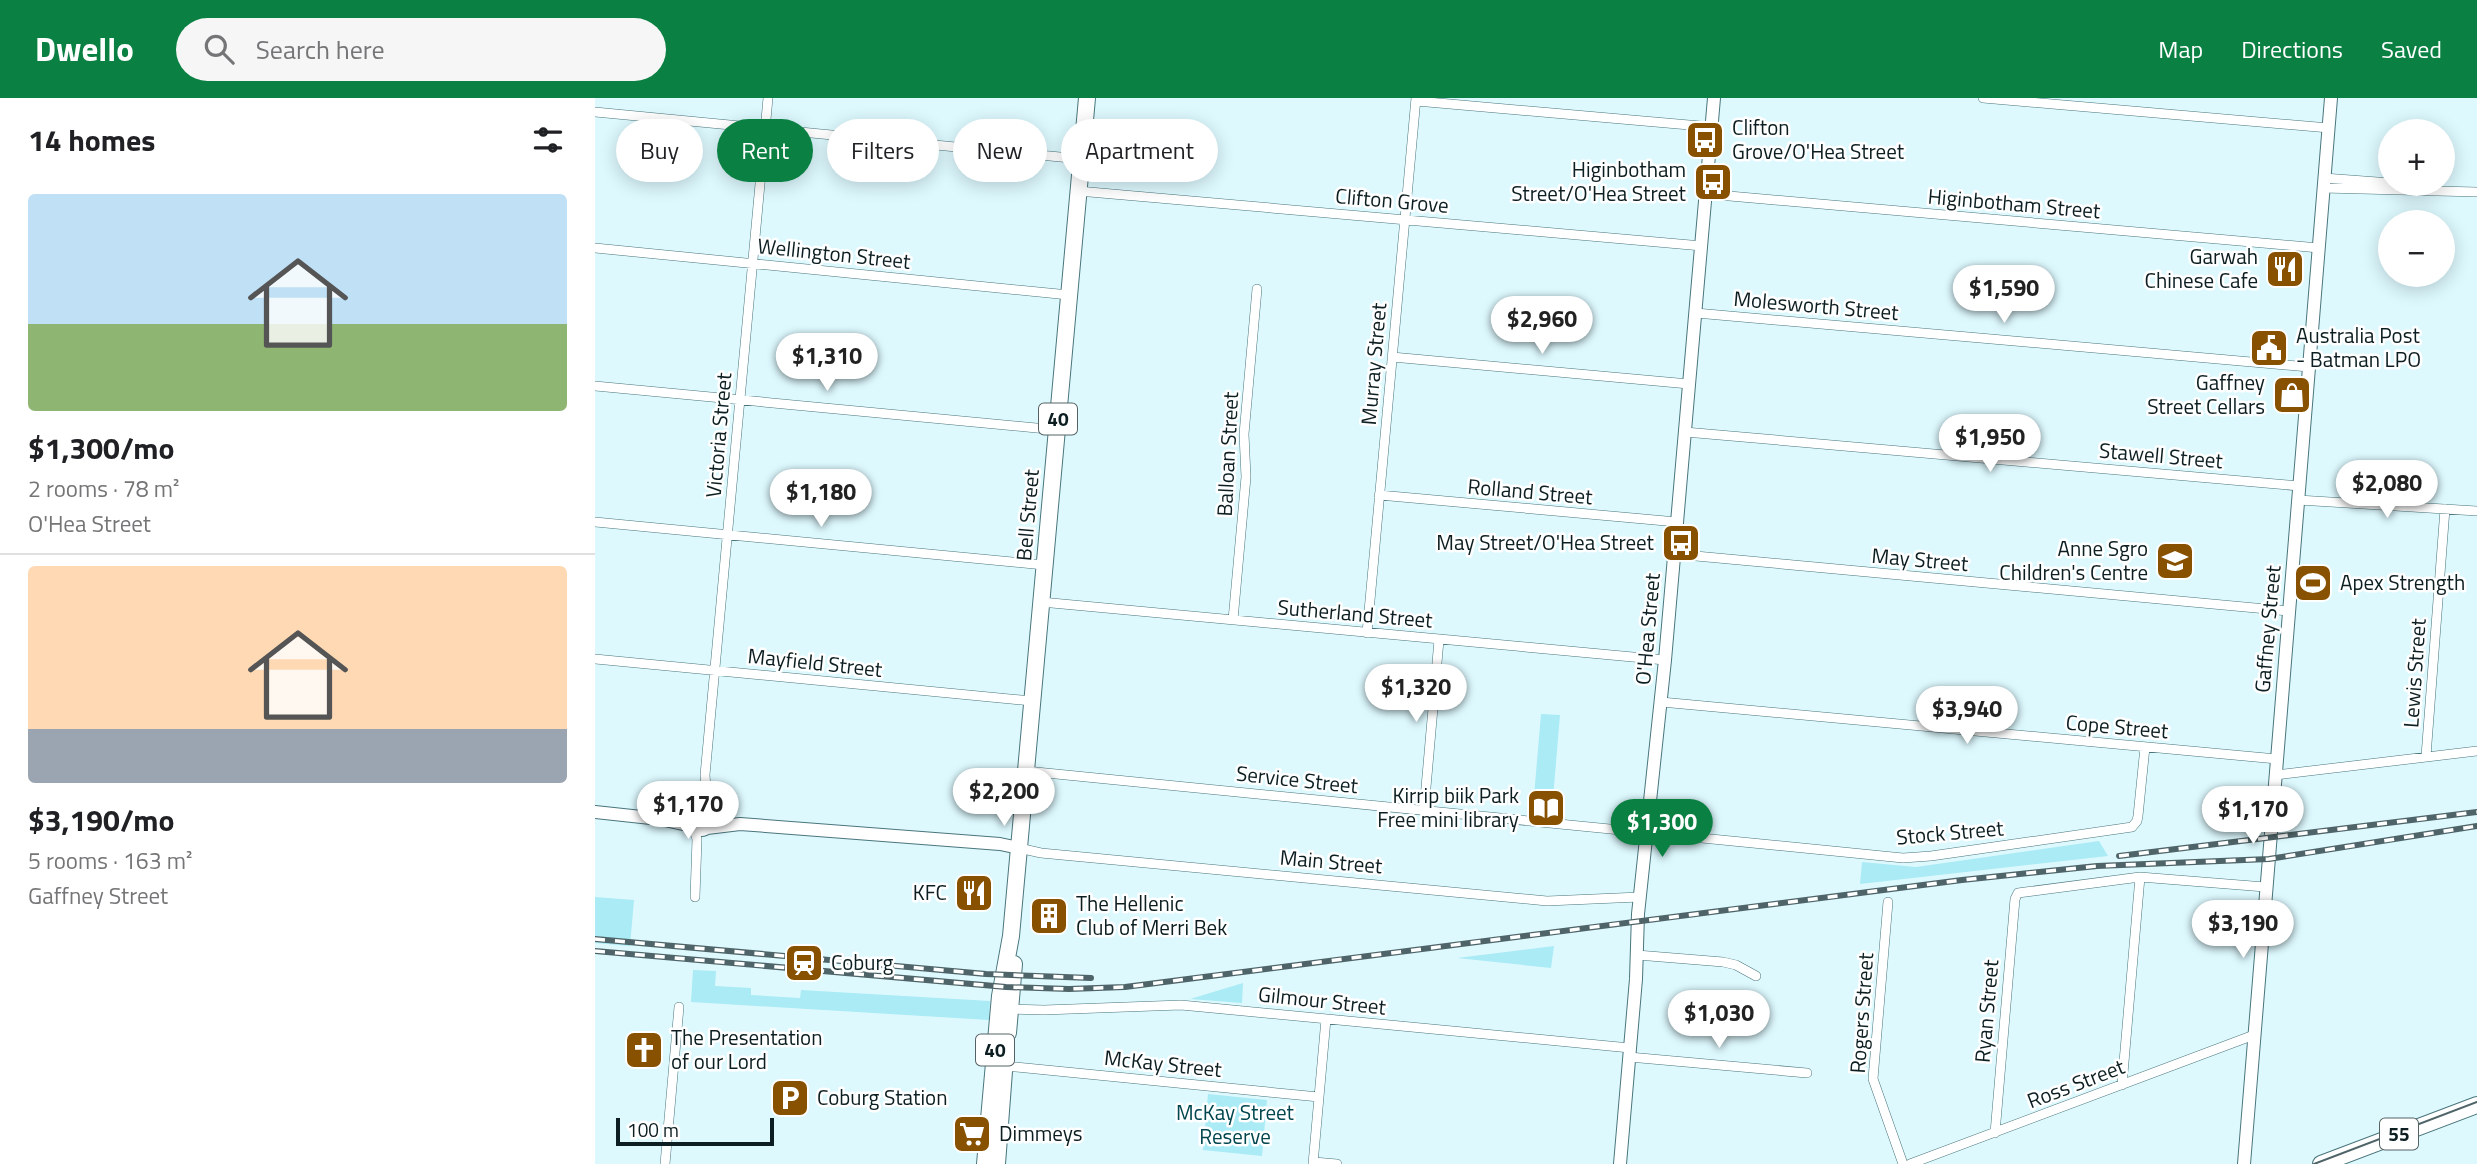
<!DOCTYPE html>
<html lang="en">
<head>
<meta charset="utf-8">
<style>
  body { margin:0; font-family:"Titillium Web",sans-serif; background:#f6f6f6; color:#202124; height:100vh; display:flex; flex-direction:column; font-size:26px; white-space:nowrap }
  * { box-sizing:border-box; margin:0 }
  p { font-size:23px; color:#757577 }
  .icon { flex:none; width:38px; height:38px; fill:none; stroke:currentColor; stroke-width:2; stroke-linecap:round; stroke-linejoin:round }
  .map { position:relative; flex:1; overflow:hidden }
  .panel { display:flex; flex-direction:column; background:#fff; width:595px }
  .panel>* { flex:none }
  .guide { position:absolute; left:21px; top:21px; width:665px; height:63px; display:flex; gap:14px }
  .fabs { position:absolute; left:1783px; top:21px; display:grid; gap:14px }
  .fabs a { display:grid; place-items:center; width:77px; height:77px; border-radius:50%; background:#fff; box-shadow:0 4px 18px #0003; font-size:35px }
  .scale { position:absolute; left:21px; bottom:18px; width:158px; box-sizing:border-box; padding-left:7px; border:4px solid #0c1e21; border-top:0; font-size:19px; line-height:24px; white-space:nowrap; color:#0c1e21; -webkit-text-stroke:5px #fff; paint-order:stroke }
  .price { position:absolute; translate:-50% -60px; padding:0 16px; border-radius:24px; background:#fff; color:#222; font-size:23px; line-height:46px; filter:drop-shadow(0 2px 4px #0008) }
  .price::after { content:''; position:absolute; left:50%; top:42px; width:21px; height:16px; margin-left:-10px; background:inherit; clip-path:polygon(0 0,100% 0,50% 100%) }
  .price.selected { background:#0b8043; color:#fff }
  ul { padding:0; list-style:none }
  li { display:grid; align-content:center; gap:14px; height:371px; padding:0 28px }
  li+li { border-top:2px solid #e0e0e0 }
  li span { display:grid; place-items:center; height:217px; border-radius:7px; color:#555 }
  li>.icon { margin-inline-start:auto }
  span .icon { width:126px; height:126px; fill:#fffc; stroke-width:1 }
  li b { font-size:30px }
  h2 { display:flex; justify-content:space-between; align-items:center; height:84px; padding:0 28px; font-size:30px }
  .pill { padding:0 24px; border-radius:32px; background:#fff; box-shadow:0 4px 18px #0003; font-size:24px; line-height:63px }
  .pill.selected { background:#0b8043; color:#fff }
  header { display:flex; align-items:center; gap:42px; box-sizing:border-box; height:98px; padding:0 35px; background:#0b8043; color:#fff }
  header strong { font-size:33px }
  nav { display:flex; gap:38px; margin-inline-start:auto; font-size:24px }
  .search { width:490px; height:63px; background:#f6f6f6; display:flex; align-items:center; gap:18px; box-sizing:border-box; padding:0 24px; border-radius:38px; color:#757577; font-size:26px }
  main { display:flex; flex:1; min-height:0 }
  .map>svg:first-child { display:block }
  .green { fill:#aaebf5 }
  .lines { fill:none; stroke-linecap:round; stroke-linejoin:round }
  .street-casing { stroke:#49757c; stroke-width:10 }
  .secondary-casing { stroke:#49757c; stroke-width:14 }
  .highway-casing { stroke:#49757c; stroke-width:18 }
  .street { stroke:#fff; stroke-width:9 }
  .secondary { stroke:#fff; stroke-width:12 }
  .highway { stroke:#fff; stroke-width:16 }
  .tram { stroke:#4f6468; stroke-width:2 }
  .rail-casing { stroke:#4f6468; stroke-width:6 }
  .rail { stroke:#fff; stroke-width:3.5; stroke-dasharray:10; stroke-linecap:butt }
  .labels { text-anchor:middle; stroke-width:5; stroke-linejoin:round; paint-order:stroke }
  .shield { fill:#fff; stroke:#556264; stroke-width:2 }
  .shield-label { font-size:19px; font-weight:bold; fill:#0c1e21 }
  .poi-label { font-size:21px; fill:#0c1e21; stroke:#fff; text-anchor:start }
  .street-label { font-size:21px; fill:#0c1e21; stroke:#fff }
  .park-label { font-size:21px; fill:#00464e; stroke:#fff }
</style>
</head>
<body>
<header>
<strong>Dwello</strong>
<div class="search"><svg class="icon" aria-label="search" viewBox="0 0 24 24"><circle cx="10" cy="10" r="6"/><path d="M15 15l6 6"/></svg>Search here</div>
<nav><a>Map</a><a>Directions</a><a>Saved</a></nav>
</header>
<main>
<section class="panel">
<h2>14 homes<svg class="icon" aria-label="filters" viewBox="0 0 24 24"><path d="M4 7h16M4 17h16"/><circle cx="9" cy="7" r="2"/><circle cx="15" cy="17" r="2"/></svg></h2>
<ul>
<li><span style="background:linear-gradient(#bfe0f5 60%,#8fb573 0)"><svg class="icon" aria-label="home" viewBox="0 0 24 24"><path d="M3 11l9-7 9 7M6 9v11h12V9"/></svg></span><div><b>$1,300/mo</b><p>2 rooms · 78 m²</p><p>O'Hea Street</p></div></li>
<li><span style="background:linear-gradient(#ffd9b3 75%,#9aa5b1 0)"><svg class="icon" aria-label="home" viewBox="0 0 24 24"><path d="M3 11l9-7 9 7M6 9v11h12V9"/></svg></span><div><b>$3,190/mo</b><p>5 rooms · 163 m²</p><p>Gaffney Street</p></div></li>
</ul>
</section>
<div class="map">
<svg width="1882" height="1066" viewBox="0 0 1882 1066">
  <rect width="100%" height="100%" fill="#ddf9fe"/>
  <!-- green -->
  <path class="green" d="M946,616L965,617L957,712L938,710Z
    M1504,743L1513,758L1265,786L1267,764L1321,769Z
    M0,799L39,802L35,848L0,845Z
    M959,848L956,870L862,860Z
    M98,872L121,873L120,888L156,890V897L205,900L206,892L395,903L394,922L96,904Z
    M648,885L647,905L595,901Z
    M613,996L672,1002L667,1058L608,1052Z"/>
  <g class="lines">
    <defs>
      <path id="street" d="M1388,0L1734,30
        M821,3L1117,29
        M0,14L486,61
        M1729,80L1796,85
        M1728,90L1882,94
        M483,93L1107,148
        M1112,96L1724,150
        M0,150L474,197
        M1101,215L1714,269
        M797,259L1094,286
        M0,288L462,332
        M1090,334L1704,388
        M784,397L1082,424
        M1703,402L1882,413
        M0,424L449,467
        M1079,456L1694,513
        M446,504L1070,562
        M638,522L651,379L649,336L662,191
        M772,535L821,0
        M0,561L437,603
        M1066,604L1682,661
        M1831,658L1850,411
        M431,673L1308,760L1336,758L1537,729L1542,723L1543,718L1550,649
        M1681,677L1882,653
        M829,712L844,542
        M98,715L107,689
        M113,715L110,677L173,0
        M98,729L102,741L100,799
        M424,750L446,755L952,803L1045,799
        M1293,804L1278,981L1308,1066
        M1042,857L1128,864L1141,867L1161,878
        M415,911L449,912L586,907L1035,950
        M1034,959L1212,975
        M410,968L724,999
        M1527,987L1545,779
        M1400,1035L1420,801L1423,795L1545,779L1670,789
        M719,1064L742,1066
        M70,1066L84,909
        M718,1066L731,921
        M1315,1066L1659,937"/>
      <path id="secondary" d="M96 722a10 10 0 1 1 20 0a10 10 0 1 1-20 0Z
        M0,714L65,721L97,728
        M112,730L145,726L405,746L424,750
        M1025,1066L1041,881L1043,816L1070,562L1119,0
        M1649,1066L1736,0"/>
      <path id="highway" d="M413,935L419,866
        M390,1066L405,898L416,838L492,0
        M402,1066L410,960
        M1726,1066L1882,1007"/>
    </defs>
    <!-- street casing -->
    <use href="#street" class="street-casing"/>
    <!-- secondary casing -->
    <use href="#secondary" class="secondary-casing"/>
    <!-- highway casing -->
    <use href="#highway" class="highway-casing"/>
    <!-- street -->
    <use href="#street" class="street"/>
    <!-- secondary -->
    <use href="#secondary" class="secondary"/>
    <!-- highway -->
    <use href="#highway" class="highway"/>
    <!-- tram -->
    <path class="tram" d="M1719,1066L1882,1004"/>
    <defs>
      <path id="rail" d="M1524,758L1882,714
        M0,841L391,876L496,880
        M0,853L411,889L474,891L530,889L1367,782L1502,768L1674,761L1882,728"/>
    </defs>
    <!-- rail casing -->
    <use href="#rail" class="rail-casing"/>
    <!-- rail -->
    <use href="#rail" class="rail"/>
  </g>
  <!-- icons -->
  <defs>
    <symbol id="bus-square" viewBox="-11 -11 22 22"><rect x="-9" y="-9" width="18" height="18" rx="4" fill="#875100" stroke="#fff"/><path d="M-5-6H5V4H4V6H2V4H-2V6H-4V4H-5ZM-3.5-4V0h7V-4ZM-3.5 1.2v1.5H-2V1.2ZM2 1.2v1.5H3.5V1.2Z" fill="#fff"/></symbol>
    <symbol id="restaurant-square" viewBox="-11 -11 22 22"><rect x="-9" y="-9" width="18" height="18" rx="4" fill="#875100" stroke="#fff"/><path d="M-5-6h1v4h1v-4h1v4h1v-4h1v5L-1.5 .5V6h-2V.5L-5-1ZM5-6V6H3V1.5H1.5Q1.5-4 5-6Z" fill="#fff"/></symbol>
    <symbol id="civic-square" viewBox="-11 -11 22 22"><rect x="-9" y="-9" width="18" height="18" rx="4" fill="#875100" stroke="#fff"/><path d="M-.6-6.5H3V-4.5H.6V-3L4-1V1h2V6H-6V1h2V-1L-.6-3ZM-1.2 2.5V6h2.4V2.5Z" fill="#fff"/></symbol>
    <symbol id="shop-square" viewBox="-11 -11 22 22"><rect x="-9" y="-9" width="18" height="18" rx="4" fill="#875100" stroke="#fff"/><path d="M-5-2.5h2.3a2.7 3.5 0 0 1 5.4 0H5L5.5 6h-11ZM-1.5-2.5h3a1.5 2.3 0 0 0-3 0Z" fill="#fff"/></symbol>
    <symbol id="school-square" viewBox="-11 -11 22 22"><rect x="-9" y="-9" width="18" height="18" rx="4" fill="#875100" stroke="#fff"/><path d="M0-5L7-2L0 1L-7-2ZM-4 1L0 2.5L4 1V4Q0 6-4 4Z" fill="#fff"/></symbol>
    <symbol id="stadium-square" viewBox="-11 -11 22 22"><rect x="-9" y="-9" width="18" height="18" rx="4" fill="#875100" stroke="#fff"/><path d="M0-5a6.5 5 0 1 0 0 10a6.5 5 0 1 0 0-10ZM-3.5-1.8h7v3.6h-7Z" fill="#fff"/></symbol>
    <symbol id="library-square" viewBox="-11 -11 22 22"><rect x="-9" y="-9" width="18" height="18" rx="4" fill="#875100" stroke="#fff"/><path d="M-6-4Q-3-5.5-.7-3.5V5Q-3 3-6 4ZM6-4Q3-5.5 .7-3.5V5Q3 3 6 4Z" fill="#fff"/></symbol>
    <symbol id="building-square" viewBox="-11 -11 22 22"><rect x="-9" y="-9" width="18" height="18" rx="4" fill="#875100" stroke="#fff"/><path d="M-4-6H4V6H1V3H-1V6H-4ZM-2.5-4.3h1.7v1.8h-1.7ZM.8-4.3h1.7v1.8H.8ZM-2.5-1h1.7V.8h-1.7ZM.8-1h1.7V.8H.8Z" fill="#fff"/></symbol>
    <symbol id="station-square" viewBox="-11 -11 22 22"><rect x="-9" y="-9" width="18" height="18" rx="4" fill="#875100" stroke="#fff"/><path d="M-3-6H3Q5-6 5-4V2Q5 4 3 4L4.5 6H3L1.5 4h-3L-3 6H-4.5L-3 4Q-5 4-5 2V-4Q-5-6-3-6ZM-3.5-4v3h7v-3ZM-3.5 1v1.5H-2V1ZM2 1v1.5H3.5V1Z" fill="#fff"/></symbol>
    <symbol id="church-square" viewBox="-11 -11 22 22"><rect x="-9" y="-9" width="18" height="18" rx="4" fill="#875100" stroke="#fff"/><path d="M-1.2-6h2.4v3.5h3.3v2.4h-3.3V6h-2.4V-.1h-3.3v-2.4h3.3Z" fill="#fff"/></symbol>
    <symbol id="parking-square" viewBox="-11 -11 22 22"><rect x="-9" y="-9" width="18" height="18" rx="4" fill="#875100" stroke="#fff"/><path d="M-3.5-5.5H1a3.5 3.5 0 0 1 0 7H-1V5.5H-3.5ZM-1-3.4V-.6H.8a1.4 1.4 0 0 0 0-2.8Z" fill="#fff"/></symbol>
    <symbol id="supermarket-square" viewBox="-11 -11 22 22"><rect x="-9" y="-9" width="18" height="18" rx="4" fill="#875100" stroke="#fff"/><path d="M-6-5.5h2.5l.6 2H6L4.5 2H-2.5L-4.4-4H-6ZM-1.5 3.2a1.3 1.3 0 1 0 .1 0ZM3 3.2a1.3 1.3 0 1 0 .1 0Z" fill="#fff"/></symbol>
  </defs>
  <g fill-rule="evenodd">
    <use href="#bus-square" x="1088" y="20" width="44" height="44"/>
    <use href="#bus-square" x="1096" y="62" width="44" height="44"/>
    <use href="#restaurant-square" x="1668" y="149" width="44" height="44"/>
    <use href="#civic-square" x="1652" y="228" width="44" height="44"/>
    <use href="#shop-square" x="1675" y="275" width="44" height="44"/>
    <use href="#bus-square" x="1064" y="423" width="44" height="44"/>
    <use href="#school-square" x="1558" y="441" width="44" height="44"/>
    <use href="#stadium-square" x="1696" y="463" width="44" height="44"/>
    <use href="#library-square" x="929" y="688" width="44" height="44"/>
    <use href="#restaurant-square" x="357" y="773" width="44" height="44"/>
    <use href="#building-square" x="432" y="796" width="44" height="44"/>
    <use href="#station-square" x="187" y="843" width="44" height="44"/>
    <use href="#church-square" x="27" y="930" width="44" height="44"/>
    <use href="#parking-square" x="173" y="978" width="44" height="44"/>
    <use href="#supermarket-square" x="355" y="1014" width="44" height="44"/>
  </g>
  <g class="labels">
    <!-- shield labels -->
    <g class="shield">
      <rect x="444" y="305.5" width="38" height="31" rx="5"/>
      <rect x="381" y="936.5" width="38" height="31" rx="5"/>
      <rect x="1785" y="1020.5" width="38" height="31" rx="5"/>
    </g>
    <g class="shield-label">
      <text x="463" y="328">40</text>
      <text x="400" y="959">40</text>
      <text x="1804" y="1043">55</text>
    </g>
    <!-- poi labels -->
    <g class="poi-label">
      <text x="1137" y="37">Clifton<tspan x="1137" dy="24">Grove/O'Hea Street</tspan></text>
      <text x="1091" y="79" text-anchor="end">Higinbotham<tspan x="1091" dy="24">Street/O'Hea Street</tspan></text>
      <text x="1663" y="166" text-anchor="end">Garwah<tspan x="1663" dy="24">Chinese Cafe</tspan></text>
      <text x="1701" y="245">Australia Post<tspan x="1701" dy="24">- Batman LPO</tspan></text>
      <text x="1670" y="292" text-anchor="end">Gaffney<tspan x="1670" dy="24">Street Cellars</tspan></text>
      <text x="1059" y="452" text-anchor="end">May Street/O'Hea Street</text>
      <text x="1553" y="458" text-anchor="end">Anne Sgro<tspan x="1553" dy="24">Children's Centre</tspan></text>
      <text x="1745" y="492">Apex Strength</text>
      <text x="924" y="705" text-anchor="end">Kirrip biik Park<tspan x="924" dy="24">Free mini library</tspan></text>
      <text x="352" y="802" text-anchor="end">KFC</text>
      <text x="481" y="813">The Hellenic<tspan x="481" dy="24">Club of Merri Bek</tspan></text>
      <text x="236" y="872">Coburg</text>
      <text x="76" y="947">The Presentation<tspan x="76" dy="24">of our Lord</tspan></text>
      <text x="222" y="1007">Coburg Station</text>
      <text x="404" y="1043">Dimmeys</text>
    </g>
    <!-- street labels -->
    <g class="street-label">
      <text transform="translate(797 103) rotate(5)" y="7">Clifton Grove</text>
      <text transform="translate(1419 106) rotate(5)" y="7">Higinbotham Street</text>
      <text transform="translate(239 156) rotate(6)" y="7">Wellington Street</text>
      <text transform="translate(1221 208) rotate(5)" y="7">Molesworth Street</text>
      <text transform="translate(779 266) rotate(-85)" y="7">Murray Street</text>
      <text transform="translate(124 337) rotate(-85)" y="7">Victoria Street</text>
      <text transform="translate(633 356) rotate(-87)" y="7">Balloan Street</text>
      <text transform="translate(1566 358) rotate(5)" y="7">Stawell Street</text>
      <text transform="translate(935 394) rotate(5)" y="7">Rolland Street</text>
      <text transform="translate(433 417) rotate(-85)" y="7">Bell Street</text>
      <text transform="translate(1325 462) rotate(5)" y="7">May Street</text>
      <text transform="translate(760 516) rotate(5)" y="7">Sutherland Street</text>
      <text transform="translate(1053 531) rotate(-85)" y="7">O'Hea Street</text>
      <text transform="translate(1673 531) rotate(-85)" y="7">Gaffney Street</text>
      <text transform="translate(220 565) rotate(6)" y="7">Mayfield Street</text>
      <text transform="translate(1820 575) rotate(-86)" y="7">Lewis Street</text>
      <text transform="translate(1522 629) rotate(5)" y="7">Cope Street</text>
      <text transform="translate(702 682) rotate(6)" y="7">Service Street</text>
      <text transform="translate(1355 735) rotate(-5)" y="7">Stock Street</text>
      <text transform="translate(736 764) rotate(5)" y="7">Main Street</text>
      <text transform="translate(727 903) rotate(6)" y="7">Gilmour Street</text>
      <text transform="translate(1392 913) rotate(-85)" y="7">Ryan Street</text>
      <text transform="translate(1267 915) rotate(-86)" y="7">Rogers Street</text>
      <text transform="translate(568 966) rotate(6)" y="7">McKay Street</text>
      <text transform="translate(1481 986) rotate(-21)" y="7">Ross Street</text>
    </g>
    <!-- park labels -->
    <g class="park-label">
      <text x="640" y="1022">McKay Street<tspan x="640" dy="24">Reserve</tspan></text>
    </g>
  </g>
</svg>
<div class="fabs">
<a>+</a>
<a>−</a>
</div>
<div class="scale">100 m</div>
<b class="price" style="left:1409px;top:227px">$1,590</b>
<b class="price" style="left:947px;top:258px">$2,960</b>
<b class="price" style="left:232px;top:295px">$1,310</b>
<b class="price" style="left:1395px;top:376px">$1,950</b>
<b class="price" style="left:1792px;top:422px">$2,080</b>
<b class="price" style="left:226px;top:431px">$1,180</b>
<b class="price" style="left:821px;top:626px">$1,320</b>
<b class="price" style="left:1372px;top:648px">$3,940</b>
<b class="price" style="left:409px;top:730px">$2,200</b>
<b class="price" style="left:93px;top:743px">$1,170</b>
<b class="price" style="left:1658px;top:748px">$1,170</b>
<b class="price selected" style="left:1067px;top:761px">$1,300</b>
<b class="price" style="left:1648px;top:862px">$3,190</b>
<b class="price" style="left:1124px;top:952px">$1,030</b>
<div class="guide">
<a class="pill">Buy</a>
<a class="pill selected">Rent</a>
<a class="pill">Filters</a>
<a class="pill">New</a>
<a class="pill">Apartment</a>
</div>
</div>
</main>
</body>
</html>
